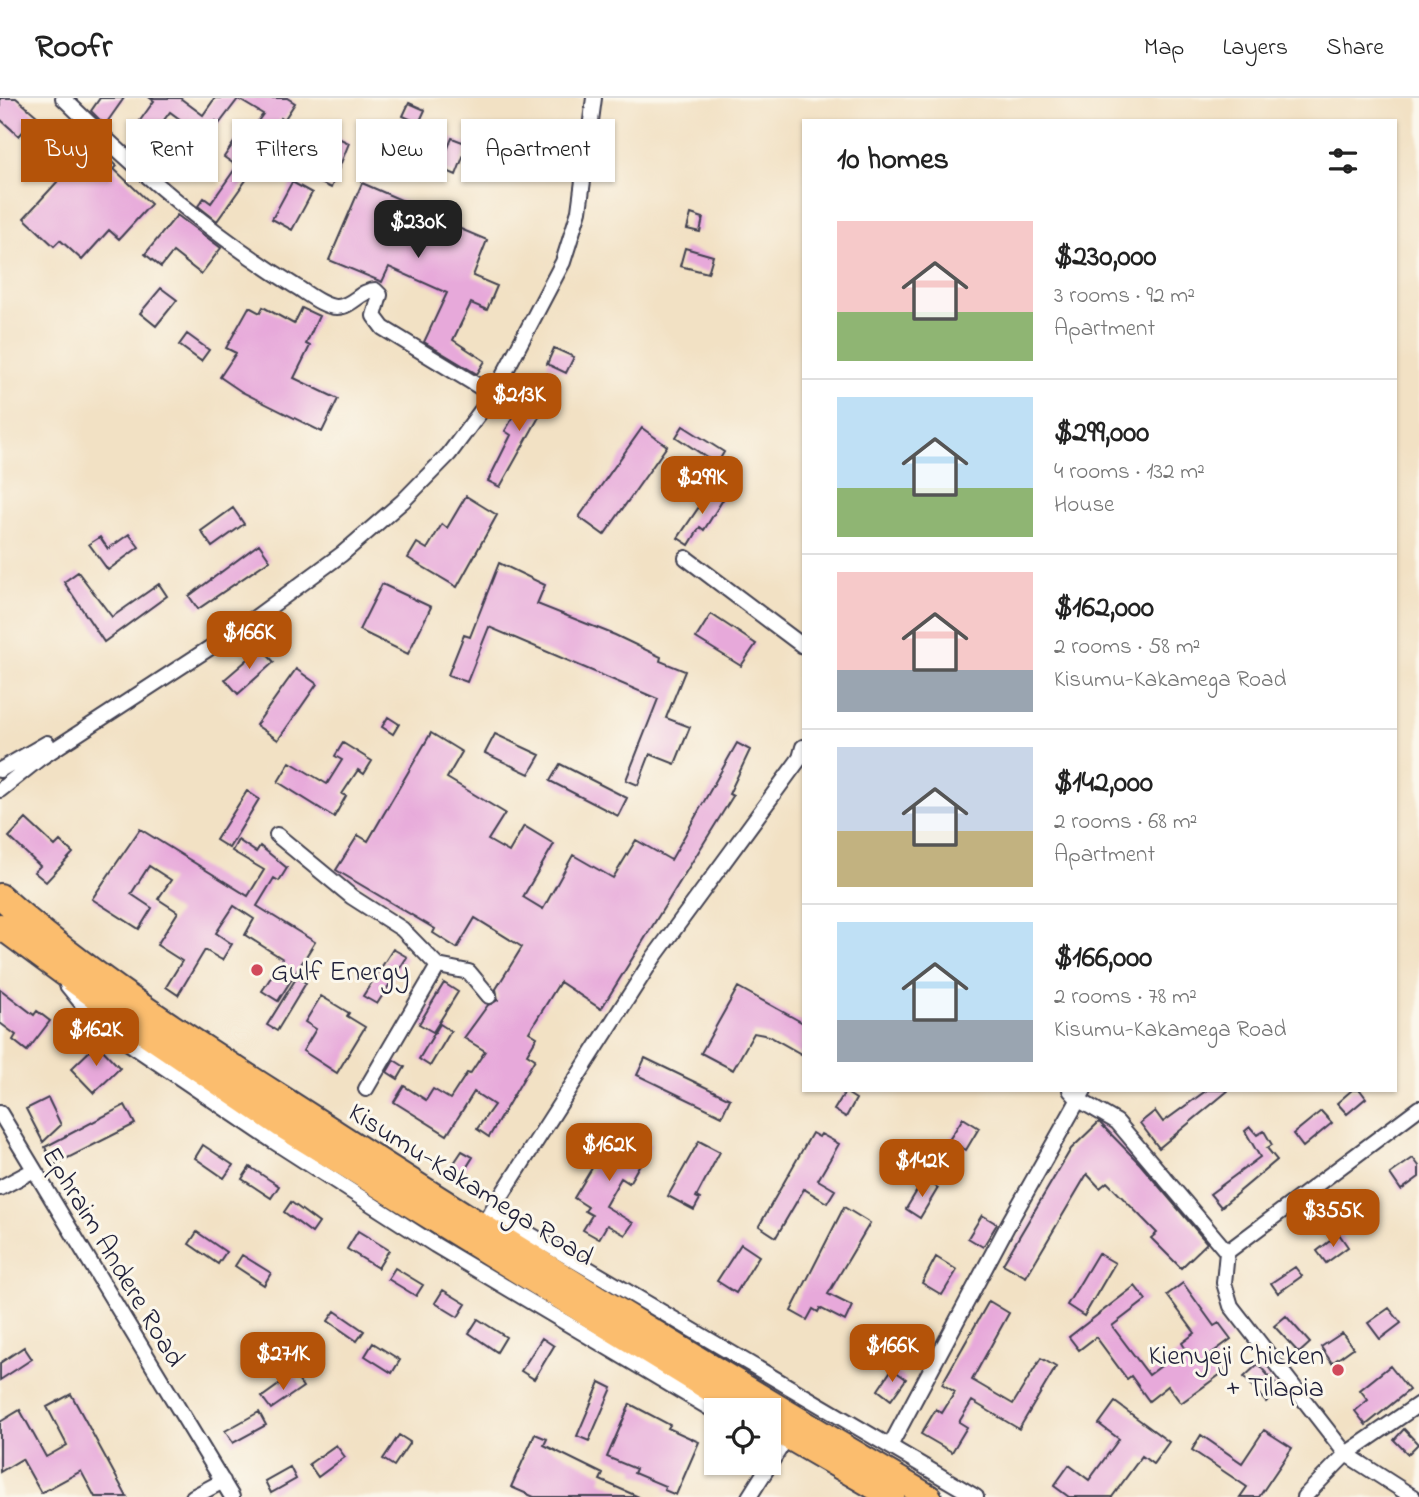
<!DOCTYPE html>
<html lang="en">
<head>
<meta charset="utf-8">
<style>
  body { margin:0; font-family:"Indie Flower",sans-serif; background:#f2f2f2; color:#222; height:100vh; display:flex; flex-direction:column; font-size:26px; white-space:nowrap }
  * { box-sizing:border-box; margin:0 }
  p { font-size:23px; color:#767676 }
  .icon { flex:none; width:38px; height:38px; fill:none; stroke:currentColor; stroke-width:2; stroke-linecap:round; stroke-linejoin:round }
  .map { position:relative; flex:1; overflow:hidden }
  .side { position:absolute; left:802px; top:21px; width:595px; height:973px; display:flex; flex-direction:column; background:#fff; border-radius:0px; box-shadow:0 2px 5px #0004 }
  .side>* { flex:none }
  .banner { position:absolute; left:21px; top:21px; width:665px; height:63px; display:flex; gap:14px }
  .tools { position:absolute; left:704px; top:1300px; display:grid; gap:14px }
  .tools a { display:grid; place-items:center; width:77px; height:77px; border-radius:0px; background:#fff; box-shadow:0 2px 5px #0004; font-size:35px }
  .price { position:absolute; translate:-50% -60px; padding:0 16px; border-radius:14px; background:#b45309; color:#fff; font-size:23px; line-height:46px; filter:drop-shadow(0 2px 4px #0008) }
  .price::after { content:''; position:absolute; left:50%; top:42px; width:21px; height:16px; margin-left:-10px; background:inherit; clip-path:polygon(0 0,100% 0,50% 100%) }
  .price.current { background:#222; color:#fff }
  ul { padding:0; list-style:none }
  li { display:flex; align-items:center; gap:21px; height:175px; padding:0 35px }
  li+li { border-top:2px solid #e0e0e0 }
  li span { display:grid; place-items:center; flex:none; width:196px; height:140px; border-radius:0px; color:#555 }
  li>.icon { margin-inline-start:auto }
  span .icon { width:84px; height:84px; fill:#fffc; stroke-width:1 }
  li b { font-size:30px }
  h2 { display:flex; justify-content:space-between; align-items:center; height:84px; padding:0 35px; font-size:30px }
  .tag { padding:0 24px; border-radius:0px; background:#fff; box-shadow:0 2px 5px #0004; font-size:24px; line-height:63px }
  .tag.current { background:#b45309; color:#fff }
  header { display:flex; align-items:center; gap:42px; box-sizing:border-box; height:98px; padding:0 35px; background:#fff; border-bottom:2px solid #e0e0e0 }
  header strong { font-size:33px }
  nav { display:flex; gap:38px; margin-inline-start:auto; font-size:24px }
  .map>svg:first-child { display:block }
  .building { fill:#e7a9da }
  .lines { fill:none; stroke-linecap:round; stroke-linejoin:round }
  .minor-casing { stroke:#413f50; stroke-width:18 }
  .trunk-casing { stroke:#413f50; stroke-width:28 }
  .minor { stroke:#fff; stroke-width:14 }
  .trunk { stroke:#fbbd6e; stroke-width:24 }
  .poi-dot { fill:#d1495b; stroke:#fbf7ec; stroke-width:2.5 }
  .labels { text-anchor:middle; stroke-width:6; stroke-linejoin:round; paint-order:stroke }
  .poi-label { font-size:28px; fill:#22223b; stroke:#fbf7ec; text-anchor:start }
  .street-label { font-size:28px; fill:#22223b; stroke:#fbf7ec }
</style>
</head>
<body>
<header>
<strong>Roofr</strong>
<nav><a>Map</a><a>Layers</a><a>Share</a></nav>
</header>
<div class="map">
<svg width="1419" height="1399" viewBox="0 0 1419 1399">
  <rect width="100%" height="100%" fill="#fbf7ec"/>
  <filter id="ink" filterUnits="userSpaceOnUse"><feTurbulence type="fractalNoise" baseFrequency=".0143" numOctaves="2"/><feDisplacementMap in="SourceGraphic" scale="14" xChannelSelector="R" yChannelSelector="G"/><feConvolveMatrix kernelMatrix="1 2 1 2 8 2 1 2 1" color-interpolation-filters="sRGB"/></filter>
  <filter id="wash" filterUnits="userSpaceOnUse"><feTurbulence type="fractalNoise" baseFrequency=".00686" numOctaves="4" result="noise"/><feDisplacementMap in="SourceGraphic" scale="28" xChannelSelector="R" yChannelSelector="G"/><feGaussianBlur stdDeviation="1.57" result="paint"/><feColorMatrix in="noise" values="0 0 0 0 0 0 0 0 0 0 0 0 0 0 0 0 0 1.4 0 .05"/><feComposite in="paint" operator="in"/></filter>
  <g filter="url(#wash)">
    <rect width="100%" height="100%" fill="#f2e1c4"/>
    <g id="blocks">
      <!-- building -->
      <path class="building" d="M0,0H16L37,18L19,38L0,21Z
        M100,0H124L105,27L91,13Z
        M150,0H180L203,17L215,0H287L295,5L284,22L281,20L277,27L273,25L268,33L256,26L263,16L238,1L219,26L216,23L204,39L170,14L149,42L134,31L154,3Z
        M409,5L425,12L419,25L403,18Z
        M315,29L349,45L331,90L312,81L324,57L306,49Z
        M86,38L117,68L114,71L151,106L119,141L109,132L82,162L60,142L54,148L24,120L58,83L53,78L58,73L56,70Z
        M452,40L468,46L456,77L440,70Z
        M235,43L261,61L217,123L198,108L204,100L211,105L237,68L224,59Z
        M292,84L312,95L292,132L272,121Z
        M362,85L415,108L413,112L437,122L443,107L457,112L451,127L487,142L473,178L497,188L487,212L471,205L453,242L485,263L477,276L424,244L447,195L389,169L382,184L329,162Z
        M691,116L703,120L700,134L687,131Z
        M177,117L221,150L201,176L173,154L161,169L145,156Z
        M685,150L713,158L708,175L680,168Z
        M161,190L177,202L156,228L140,215Z
        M249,209L260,215L263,209L294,226L302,210L319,218L306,246L310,248L294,280L338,301L322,334L242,294L220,279L236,255L226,250Z
        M187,236L209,252L201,263L179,247Z
        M554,250L574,259L566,275L547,266Z
        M530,290L549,301L500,389L488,383L511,337L505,333Z
        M683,328L724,354L717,366L676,339Z
        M642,330L667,348L604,437L579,419Z
        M711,391L724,400L704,432L700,429L689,447L678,440Z
        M466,398L497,417L457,489L408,460L417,445L427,451L442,426L447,430Z
        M233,410L244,426L212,449L201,433Z
        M129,436L139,449L108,472L89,446L100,439L108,451Z
        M259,446L270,462L198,511L189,498Z
        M499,465L545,487L537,506L615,537L661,559L660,563L685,573L666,620L690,629L675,666L650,656L638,687L626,682L658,601L489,529L467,584L448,577L464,537L470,539Z
        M78,474L112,519L159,486L167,498L104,544L64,484Z
        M382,486L431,509L408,556L359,532Z
        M711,516L756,546L741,568L696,540Z
        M261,550L274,564L238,596L225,581Z
        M296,571L317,586L278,642L256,627Z
        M388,619L399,626L393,636L382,629Z
        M431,635L462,654L447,680L505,715L488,742L509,754L524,728L554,746L523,799L543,811L573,757L613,780L636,742L671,762L737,645L750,652L729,696L733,698L601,911L560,884L529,934L537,939L527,956L535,961L489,1039L477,1031L494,1007L474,994L447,1037L394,1004L404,988L426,1002L433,991L450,1001L467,975L470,976L485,953L464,940L488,907L498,902L496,891L522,849L475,820L457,850L433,835L435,831L336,772L358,737L368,743Z
        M495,636L540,657L529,676L485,655Z
        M343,645L372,663L364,676L358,672L342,696L346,698L334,719L278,684L290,664L327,686L342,662L335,658Z
        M560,666L627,700L618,718L550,683Z
        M247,693L259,701L229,750L216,742Z
        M26,721L55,748L60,743L73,755L46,784L34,774L40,768L9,739Z
        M140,731L248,798L264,772L232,753L238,742L256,754L260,748L287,770L279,783L274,780L257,808L315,844L278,903L262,893L283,861L245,837L254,821L234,808L216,835L232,846L222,862L205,852L178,897L166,889L182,863L157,847L178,814L158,801L171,782L149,768L131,796L152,810L139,831L92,801Z
        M393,851L407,859L377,906L363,898Z
        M297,879L306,885L277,933L267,927Z
        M444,885L458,894L433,934L419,926Z
        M738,889L803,925V957L769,938L754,935L733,972L701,955Z
        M0,891L34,917L37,913L50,923L27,953L13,942L16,937L0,925Z
        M321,898L349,915L347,918L365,929L337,975L303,953L316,931L305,924Z
        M440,926L451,933L430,968L419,961Z
        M97,946L120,970L94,995L71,971Z
        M645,960L730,1001L722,1018L637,977Z
        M394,962L405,969L398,981L387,974Z
        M1207,992H1229L1159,1050L1140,1025L1155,1013L1163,1024Z
        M1352,992H1360L1366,1000L1347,1016L1337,1005Z
        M845,994L856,1001L846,1019L834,1012Z
        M48,1000L61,1027L43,1044L26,1011Z
        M125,1007L135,1026L54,1067L45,1049Z
        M1321,1013L1332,1025L1303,1049L1293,1036Z
        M963,1020L979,1030L966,1052L949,1042Z
        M1099,1024L1140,1066L1207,1145L1181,1170L1151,1140L1157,1135L1107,1084L1100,1090L1087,1076L1026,1179L1003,1166L1071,1051Z
        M1250,1029L1257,1037L1264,1033L1272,1047L1267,1050L1277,1062L1221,1109L1210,1096L1260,1059L1245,1033Z
        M631,1035L651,1047L629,1085L621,1080L605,1108L633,1125L625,1137L607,1127L599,1141L583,1132L592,1117L585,1113L588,1109L574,1100L592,1070L582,1064L594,1045L617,1058Z
        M812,1035L819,1039L821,1036L839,1046L818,1082L835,1092L827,1105L804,1091L776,1139L759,1128Z
        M699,1043L720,1054L696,1099L700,1101L694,1112L668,1098Z
        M203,1047L233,1067L224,1080L195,1060Z
        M462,1053L473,1059L463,1075L452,1068Z
        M1413,1060L1419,1068V1079L1401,1092L1390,1076Z
        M250,1069L279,1088L271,1100L242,1081Z
        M924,1081L938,1090L920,1120L906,1111Z
        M291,1104L319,1125L312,1135L284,1114Z
        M844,1109L870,1125L828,1196L852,1208L845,1223L820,1210L818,1214L813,1211L807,1222L791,1213Z
        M982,1117L997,1126L983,1149L968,1140Z
        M358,1133L389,1152L378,1170L347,1151Z
        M197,1134L226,1154L218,1166L189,1146Z
        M1339,1136L1348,1149L1326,1165L1317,1153Z
        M741,1146L759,1158L736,1195L717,1183Z
        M1098,1155L1115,1165L1084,1218L1067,1207Z
        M242,1157L271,1175L264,1187L235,1168Z
        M936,1159L957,1172L942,1197L922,1185Z
        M1295,1169L1302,1178L1278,1195L1271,1185Z
        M395,1170L423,1187L416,1198L388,1181Z
        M1183,1185L1214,1228L1219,1225L1231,1241L1212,1255L1225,1273L1181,1305L1168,1288L1149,1303L1131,1278L1127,1281L1096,1239L1079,1252L1069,1239L1135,1188L1146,1202L1112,1228L1149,1277L1185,1250L1182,1245L1195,1235L1167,1197Z
        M443,1192L466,1206L458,1219L435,1205Z
        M989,1203L1009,1215L972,1282L1013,1306L1041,1260L1056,1269L1019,1331L972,1303L959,1324L967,1329L952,1354L921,1336L936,1311L942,1315L955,1294L942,1286Z
        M1389,1210L1401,1225L1380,1241L1368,1225Z
        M335,1213L364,1233L357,1243L328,1223Z
        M1286,1218L1310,1245L1299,1255L1274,1228Z
        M478,1221L506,1239L497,1254L469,1235Z
        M1342,1235L1353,1250L1332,1265L1321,1249Z
        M542,1240L554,1248L534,1281L521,1273Z
        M373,1245L400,1262L392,1275L365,1258Z
        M24,1249L32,1261L0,1282V1265Z
        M1258,1266L1280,1291L1266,1304L1244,1279Z
        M1390,1268L1409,1292L1366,1327L1355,1313L1368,1302L1360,1292Z
        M892,1271L906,1281L891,1302L878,1292Z
        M294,1276L303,1289L271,1311L262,1299Z
        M600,1284L612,1290L589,1343L577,1338Z
        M71,1296L127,1399H95L81,1373L41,1395L22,1361L0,1374V1324L20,1312L46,1359L67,1347L47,1309Z
        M1115,1304L1169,1344L1153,1366L1142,1358L1112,1399H1069L1054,1388L1069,1367L1089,1382L1119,1341L1099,1326Z
        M630,1306L670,1327L668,1330L699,1344L676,1397L664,1392L665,1388L634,1375L636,1371L607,1359Z
        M259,1314L266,1327L233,1345L225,1333Z
        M1404,1331L1418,1346L1408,1356L1394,1342Z
        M1264,1332L1292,1350L1259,1399H1240L1247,1389L1192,1352L1201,1337L1242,1365Z
        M535,1336L547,1341L544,1347L603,1376L600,1382L639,1399H534L511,1389Z
        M399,1337L410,1344L394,1368L383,1361Z
        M336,1347L345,1359L318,1379L309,1366Z
        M290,1369L296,1381L271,1395L265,1383Z"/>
    </g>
  </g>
  <g filter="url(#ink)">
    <use href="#blocks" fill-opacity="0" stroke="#413f50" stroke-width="2"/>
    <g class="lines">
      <defs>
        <path id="minor" d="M63,0C135,70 209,135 295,188C307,195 323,209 337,209C352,209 361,192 375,192L380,197L374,218L383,230L493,297
          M686,460L803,548
          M0,672L47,645
          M0,692L39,661L248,525L342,456L403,403L449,356L493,297L563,164L579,113L594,0
          M277,737L352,799L402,831L438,868L366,991
          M438,868L469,874L489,898
          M67,887L96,923L273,1043L435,1147L716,1314
          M1070,992L1079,1002L1117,1024L1227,1154L1224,1185L1231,1208L1346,1356L1413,1399
          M0,1015L232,1399
          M0,1090L34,1072
          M492,1114L976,1399
          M482,1128L654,859L800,660L803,649
          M1227,1154L1419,1010
          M890,1348L1010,1123L1084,992
          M193,1399L223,1383
          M749,1399L787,1339L780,1336
          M1304,1399L1346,1356L1419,1306"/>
        <path id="trunk" d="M0,798C102,889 222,961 336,1035C531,1161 729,1281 929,1399
          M0,828L134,927L281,1027L744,1312
          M768,1327L892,1399"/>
      </defs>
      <!-- minor casing -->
      <use href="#minor" class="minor-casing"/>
      <!-- trunk casing -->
      <use href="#trunk" class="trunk-casing"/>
      <!-- minor -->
      <use href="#minor" class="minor"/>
      <!-- trunk -->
      <use href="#trunk" class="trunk"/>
    </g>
  </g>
  <!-- markers -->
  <g class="poi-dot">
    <circle cx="257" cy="872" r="7"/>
    <circle cx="1338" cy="1272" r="7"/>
  </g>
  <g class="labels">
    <!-- poi labels -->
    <g class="poi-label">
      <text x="271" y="882">Gulf Energy</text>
      <text x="1324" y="1266" text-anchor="end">Kienyeji Chicken<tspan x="1324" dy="32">+ Tilapia</tspan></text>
    </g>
    <!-- street labels -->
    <g class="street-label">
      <text transform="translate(472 1085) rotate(32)" y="10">Kisumu-Kakamega Road</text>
      <text transform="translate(115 1158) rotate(59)" y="10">Ephraim Andere Road</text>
    </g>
  </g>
</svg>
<div class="tools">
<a><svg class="icon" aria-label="locate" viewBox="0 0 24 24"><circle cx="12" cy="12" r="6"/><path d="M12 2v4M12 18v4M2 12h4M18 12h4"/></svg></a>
</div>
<b class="price current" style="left:418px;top:162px">$230K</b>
<b class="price" style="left:519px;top:335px">$213K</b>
<b class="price" style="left:702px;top:418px">$299K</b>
<b class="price" style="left:249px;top:573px">$166K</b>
<b class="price" style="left:96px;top:970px">$162K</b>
<b class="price" style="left:609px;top:1085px">$162K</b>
<b class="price" style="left:922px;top:1101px">$142K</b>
<b class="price" style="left:1333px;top:1151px">$355K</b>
<b class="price" style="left:892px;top:1286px">$166K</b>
<b class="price" style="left:283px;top:1294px">$271K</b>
<div class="banner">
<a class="tag current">Buy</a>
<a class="tag">Rent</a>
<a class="tag">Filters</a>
<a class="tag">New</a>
<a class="tag">Apartment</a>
</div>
<section class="side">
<h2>10 homes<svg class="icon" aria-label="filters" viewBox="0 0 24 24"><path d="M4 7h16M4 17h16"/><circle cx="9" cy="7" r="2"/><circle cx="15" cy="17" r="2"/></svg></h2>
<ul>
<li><span style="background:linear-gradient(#f6c9c9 65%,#8fb573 0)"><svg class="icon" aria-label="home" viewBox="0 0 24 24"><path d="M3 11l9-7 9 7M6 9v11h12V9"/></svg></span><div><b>$230,000</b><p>3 rooms · 92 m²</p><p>Apartment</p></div></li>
<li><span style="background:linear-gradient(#bfe0f5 65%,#8fb573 0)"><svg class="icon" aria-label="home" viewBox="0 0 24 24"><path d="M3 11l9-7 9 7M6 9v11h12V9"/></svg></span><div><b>$299,000</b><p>4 rooms · 132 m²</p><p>House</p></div></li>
<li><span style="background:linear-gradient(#f6c9c9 70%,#9aa5b1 0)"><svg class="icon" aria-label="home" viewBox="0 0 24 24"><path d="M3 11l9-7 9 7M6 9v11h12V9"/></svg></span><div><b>$162,000</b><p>2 rooms · 58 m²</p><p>Kisumu-Kakamega Road</p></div></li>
<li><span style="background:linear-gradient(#c9d6e8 60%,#c2b280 0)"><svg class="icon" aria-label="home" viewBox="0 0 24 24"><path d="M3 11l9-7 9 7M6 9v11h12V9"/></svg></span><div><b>$142,000</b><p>2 rooms · 68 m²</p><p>Apartment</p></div></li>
<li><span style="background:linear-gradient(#bfe0f5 70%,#9aa5b1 0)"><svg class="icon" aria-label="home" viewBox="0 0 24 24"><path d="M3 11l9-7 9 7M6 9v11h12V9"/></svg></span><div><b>$166,000</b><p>2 rooms · 78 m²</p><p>Kisumu-Kakamega Road</p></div></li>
</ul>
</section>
</div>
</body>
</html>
